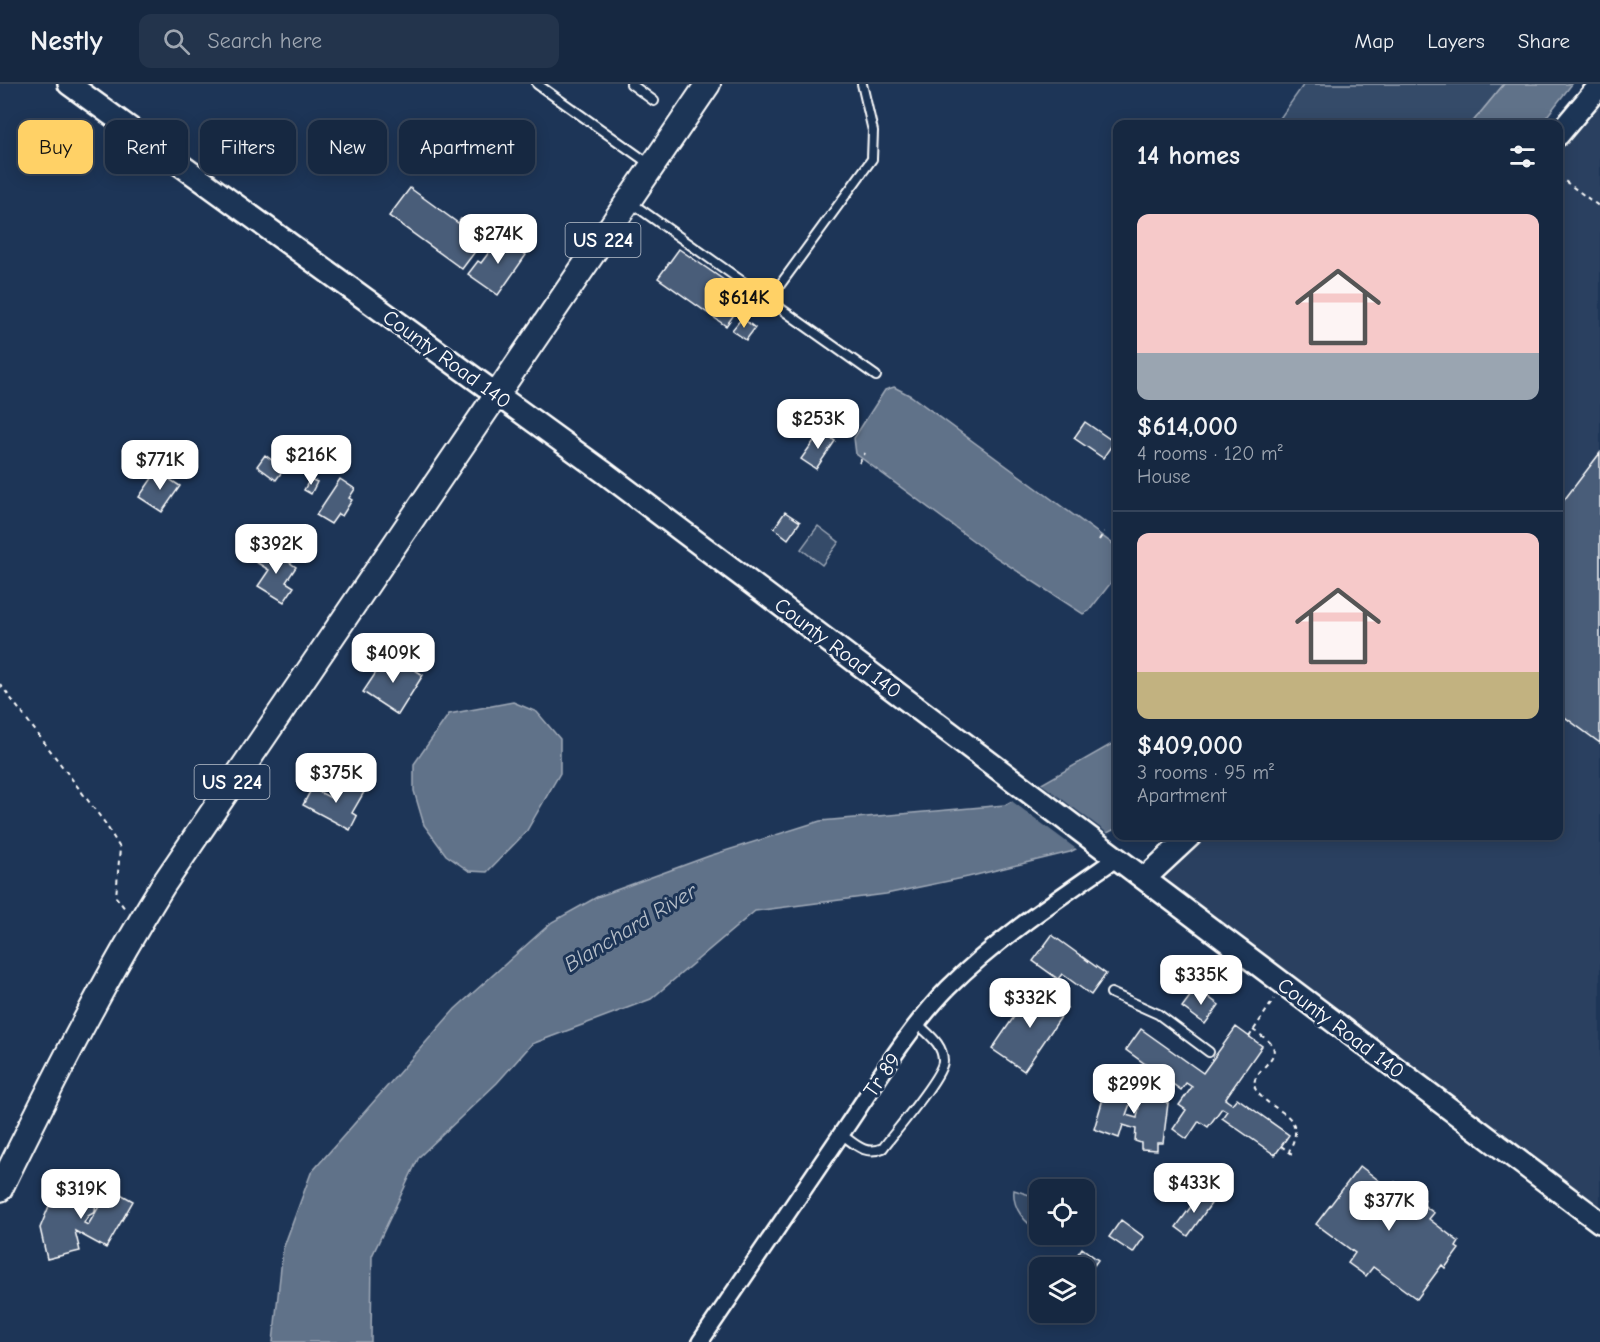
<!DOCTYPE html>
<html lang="en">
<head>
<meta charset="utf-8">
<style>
  body { margin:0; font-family:"Comic Neue",sans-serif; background:#23344c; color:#f1f3f6; height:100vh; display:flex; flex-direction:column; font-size:22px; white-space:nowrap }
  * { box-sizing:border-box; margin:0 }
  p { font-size:20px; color:#9ea6b1 }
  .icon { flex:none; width:33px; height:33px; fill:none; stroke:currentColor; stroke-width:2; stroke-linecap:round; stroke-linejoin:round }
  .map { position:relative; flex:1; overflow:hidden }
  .details { position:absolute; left:1113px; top:36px; width:450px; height:720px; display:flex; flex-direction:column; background:#162841; border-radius:12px; box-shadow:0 3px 15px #0003,0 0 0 2px #35445a }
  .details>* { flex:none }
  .top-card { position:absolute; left:18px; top:36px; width:570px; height:54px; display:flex; gap:12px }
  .fabs { position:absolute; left:1029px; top:1095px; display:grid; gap:12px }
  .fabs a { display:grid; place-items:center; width:66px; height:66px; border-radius:12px; background:#162841; box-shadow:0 3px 15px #0003,0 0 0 2px #35445a; font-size:30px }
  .price { position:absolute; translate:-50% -51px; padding:0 14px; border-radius:12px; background:#fff; color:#222; font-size:20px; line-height:39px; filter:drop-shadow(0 2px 3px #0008) }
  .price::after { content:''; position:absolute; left:50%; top:36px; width:18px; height:14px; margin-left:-9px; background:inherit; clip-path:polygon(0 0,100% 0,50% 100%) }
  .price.on { background:#ffd166; color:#111 }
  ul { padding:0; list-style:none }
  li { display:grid; align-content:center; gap:12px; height:318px; padding:0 24px }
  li+li { border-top:2px solid #35445a }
  li span { display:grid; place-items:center; height:186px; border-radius:12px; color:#555 }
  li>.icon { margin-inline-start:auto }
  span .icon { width:108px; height:108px; fill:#fffc; stroke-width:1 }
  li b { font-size:26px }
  h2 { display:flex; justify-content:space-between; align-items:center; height:72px; padding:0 24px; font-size:26px }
  .tag { padding:0 21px; border-radius:12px; background:#162841; box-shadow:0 3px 15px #0003,0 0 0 2px #35445a; font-size:21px; line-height:54px }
  .tag.on { background:#ffd166; color:#111 }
  header { display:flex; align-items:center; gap:36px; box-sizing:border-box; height:84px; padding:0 30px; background:#162841; border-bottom:2px solid #35445a }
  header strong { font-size:28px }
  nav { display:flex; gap:33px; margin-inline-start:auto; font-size:21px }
  .search { width:420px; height:54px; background:#23344c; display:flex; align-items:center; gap:15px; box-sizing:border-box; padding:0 21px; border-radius:12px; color:#9ea6b1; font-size:22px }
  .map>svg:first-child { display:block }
  .built { fill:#2a4161 }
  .green { fill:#364b69; stroke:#9aa5b4; stroke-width:1.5 }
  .water { fill:#617289; stroke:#a0aab8; stroke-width:1.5 }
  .pier { fill:#1d3557 }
  .building { fill:#4a5d79; stroke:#fff; stroke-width:1.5 }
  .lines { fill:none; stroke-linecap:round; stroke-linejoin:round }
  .lane-casing { stroke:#fff; stroke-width:12 }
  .street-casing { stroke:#fff; stroke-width:20 }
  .secondary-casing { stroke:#fff; stroke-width:26 }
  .primary-casing { stroke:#fff; stroke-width:28 }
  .path { stroke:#fff; stroke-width:2; stroke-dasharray:4.5 4.5; stroke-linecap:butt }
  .lane { stroke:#1d3557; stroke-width:8 }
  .street { stroke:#1d3557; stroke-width:15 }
  .secondary { stroke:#1d3557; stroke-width:21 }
  .primary { stroke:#1d3557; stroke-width:24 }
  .labels { text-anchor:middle; stroke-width:6; stroke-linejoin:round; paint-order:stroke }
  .shield { fill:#1d3557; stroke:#bbc2cd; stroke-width:1.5 }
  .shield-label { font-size:20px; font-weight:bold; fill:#fff }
  .street-label { font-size:21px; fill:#fff; stroke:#1d3557 }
  .water-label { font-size:22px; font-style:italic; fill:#b8c0ca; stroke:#1d3557 }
</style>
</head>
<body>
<header>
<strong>Nestly</strong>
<div class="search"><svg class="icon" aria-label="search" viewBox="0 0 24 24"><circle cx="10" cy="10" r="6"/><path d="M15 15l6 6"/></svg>Search here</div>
<nav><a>Map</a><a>Layers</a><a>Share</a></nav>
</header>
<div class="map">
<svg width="1600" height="1258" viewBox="0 0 1600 1258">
  <rect width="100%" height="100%" fill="#1d3557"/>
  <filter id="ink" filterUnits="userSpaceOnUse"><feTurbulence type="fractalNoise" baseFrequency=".0167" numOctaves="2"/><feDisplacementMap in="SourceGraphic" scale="12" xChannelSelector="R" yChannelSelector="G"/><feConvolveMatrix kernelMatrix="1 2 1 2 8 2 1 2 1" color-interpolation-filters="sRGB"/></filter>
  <g filter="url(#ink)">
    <!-- built -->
    <path class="built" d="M1600,3V1134L1145,794L1190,752H1558L1559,53Z"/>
    <!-- green -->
    <path class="green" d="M1304,0H1504L1471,40H1276Z
      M818,442L839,458L822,481L801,465Z
      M1014,1106L1039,1114V1147C1025,1139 1012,1124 1014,1106Z"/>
    <!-- water -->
    <path class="water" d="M1504,0H1572L1541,40H1471Z
      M894,303L911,312L1117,463V491L1089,527L1083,530L991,470L856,370L854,354L885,306Z
      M513,618L537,628L560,655V689L526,748L487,788L469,787L446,771L424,741L414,707V680L449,630Z
      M1117,657V744L1070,768L968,793L886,810L755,827L651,915L532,960L497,999L419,1073L372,1172L371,1258H273L283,1165L311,1089L455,925L552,838L597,813L709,772L820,737L1005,721Z"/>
    <!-- pier -->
    <path class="pier" d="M1039,698L1110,751L1079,767L1009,715Z"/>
    <!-- building -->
    <path class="building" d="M410,104L458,139L461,135L474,144L471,148L483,157L462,185L389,132Z
      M497,150L526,171L498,211L468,190L478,177L481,179L493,163L489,160Z
      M679,165L747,212L726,242L658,194Z
      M742,234L755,244L746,256L732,246Z
      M1085,338L1114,358L1103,374L1074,354Z
      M821,347L835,357L816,385L801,375Z
      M1600,369V659L1558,628V424Z
      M265,371L284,385L276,396L257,382Z
      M157,387L180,402L162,428L139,413Z
      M310,395L317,398L311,410L304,406Z
      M340,395L355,405L349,414L352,416L342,432L338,430L331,440L316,431Z
      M785,428L800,438L788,455L774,444Z
      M266,463L296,483L286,498L294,503L284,518L258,502L269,486L256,478Z
      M389,569L423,591L398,631L363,608Z
      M341,696L364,708L352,729L357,732L350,746L303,721L312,704L331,714Z
      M1052,851L1106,890L1091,911L1062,890L1058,895L1033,877Z
      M1035,902L1067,924L1024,987L992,965Z
      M1196,904L1219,921L1205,940L1182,923Z
      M1236,943L1262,962L1225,1015L1232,1020L1237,1014L1289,1051L1275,1071L1222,1034L1227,1027L1222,1024L1208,1043L1199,1037L1187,1055L1173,1045L1186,1026L1179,1021L1192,1003L1186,999L1181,1006L1126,966L1141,945L1203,989Z
      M1108,998L1135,1006L1126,1031L1137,1034L1141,1009L1169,1011L1163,1059H1157V1066L1141,1065V1059L1135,1057L1136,1045L1123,1041L1119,1054L1094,1045Z
      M1360,1082L1390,1105L1395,1098L1408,1107L1410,1105L1425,1116L1422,1120L1434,1129L1429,1135L1459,1158L1456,1163L1459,1165L1445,1184L1442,1181L1417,1215L1373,1183L1366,1192L1348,1179L1355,1169L1316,1140Z
      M82,1104L96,1113L95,1128L88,1132L84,1139L88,1141L110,1104L133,1117L106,1164L75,1147L80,1167L47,1175L40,1144L54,1110Z
      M1201,1109L1213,1117L1188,1152L1176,1143Z
      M1121,1136L1144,1153L1133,1169L1109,1153Z
      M1082,1164L1098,1176L1084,1195V1184H1068Z"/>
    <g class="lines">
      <defs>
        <path id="lane" d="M537,0L651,81
          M631,0L654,17
          M630,118L876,292
          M769,216L872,75L873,47L862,0
          M1111,909L1158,930L1209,968
          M841,1050C855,1060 865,1072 883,1064C894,1049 943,992 943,977C943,960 929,951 918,940"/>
        <path id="street" d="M700,1258C749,1187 797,1115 846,1043C878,996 908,945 948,904C998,854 1059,814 1117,774"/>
        <path id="secondary" d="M69,0L605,389L1600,1138
          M1558,51L1600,1
          M1145,794L1190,752"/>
        <path id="primary" d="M0,1105C51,1001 102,899 163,801L708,0"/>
      </defs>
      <!-- lane casing -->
      <use href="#lane" class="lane-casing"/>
      <!-- street casing -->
      <use href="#street" class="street-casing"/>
      <!-- secondary casing -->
      <use href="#secondary" class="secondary-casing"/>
      <!-- primary casing -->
      <use href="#primary" class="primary-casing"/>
      <!-- path -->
      <path class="path" d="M1558,92L1600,123
        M859,379L865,369
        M1099,456L1104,448
        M0,600L105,739L120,764L116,813L126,826
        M1253,946C1259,950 1268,955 1272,961C1282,977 1246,989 1256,1006C1271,1030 1310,1028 1289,1067
        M1249,953L1274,915
        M1281,1062L1295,1072"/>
      <!-- lane -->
      <use href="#lane" class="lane"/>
      <!-- street -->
      <use href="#street" class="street"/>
      <!-- secondary -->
      <use href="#secondary" class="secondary"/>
      <!-- primary -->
      <use href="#primary" class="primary"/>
    </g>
  </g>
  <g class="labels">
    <!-- shield labels -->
    <g class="shield">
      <rect x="565.5" y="139" width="75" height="34" rx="4.5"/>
      <rect x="194.5" y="681" width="75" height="34" rx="4.5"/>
    </g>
    <g class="shield-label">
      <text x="603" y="163">US 224</text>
      <text x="232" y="705">US 224</text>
    </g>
    <!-- street labels -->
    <g class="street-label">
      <text transform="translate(447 275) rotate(36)" y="7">County Road 140</text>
      <text transform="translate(838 564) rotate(37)" y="7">County Road 140</text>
      <text transform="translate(1341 944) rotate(37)" y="7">County Road 140</text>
      <text transform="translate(882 991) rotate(-55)" y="7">Tr 89</text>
    </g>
    <!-- water labels -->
    <g class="water-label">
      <text transform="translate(630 843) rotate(-31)" y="8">Blanchard River</text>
    </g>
  </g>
</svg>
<div class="fabs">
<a><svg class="icon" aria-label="locate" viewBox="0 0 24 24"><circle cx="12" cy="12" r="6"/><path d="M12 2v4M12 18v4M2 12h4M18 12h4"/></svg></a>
<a><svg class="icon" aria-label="layers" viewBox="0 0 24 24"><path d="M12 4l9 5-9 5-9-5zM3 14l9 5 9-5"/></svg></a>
</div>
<b class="price" style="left:498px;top:181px">$274K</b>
<b class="price on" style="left:744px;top:245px">$614K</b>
<b class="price" style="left:818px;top:366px">$253K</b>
<b class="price" style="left:311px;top:402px">$216K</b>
<b class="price" style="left:160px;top:407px">$771K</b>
<b class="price" style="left:276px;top:491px">$392K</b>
<b class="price" style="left:393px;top:600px">$409K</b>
<b class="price" style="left:336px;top:720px">$375K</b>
<b class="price" style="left:1201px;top:922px">$335K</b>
<b class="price" style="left:1030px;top:945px">$332K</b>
<b class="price" style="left:1134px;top:1031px">$299K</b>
<b class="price" style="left:1194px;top:1130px">$433K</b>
<b class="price" style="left:81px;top:1136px">$319K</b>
<b class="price" style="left:1389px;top:1148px">$377K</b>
<div class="top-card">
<a class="tag on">Buy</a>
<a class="tag">Rent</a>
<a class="tag">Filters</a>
<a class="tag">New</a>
<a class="tag">Apartment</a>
</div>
<section class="details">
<h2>14 homes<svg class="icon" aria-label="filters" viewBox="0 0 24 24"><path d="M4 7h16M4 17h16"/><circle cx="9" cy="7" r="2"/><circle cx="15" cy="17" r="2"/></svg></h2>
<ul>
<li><span style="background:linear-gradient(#f6c9c9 75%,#9aa5b1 0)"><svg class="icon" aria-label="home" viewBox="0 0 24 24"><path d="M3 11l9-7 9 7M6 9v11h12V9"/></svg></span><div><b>$614,000</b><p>4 rooms · 120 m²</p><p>House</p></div></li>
<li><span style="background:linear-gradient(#f6c9c9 75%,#c2b280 0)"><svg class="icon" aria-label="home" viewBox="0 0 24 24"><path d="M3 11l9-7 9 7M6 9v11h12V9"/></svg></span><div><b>$409,000</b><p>3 rooms · 95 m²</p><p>Apartment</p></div></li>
</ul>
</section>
</div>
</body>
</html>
